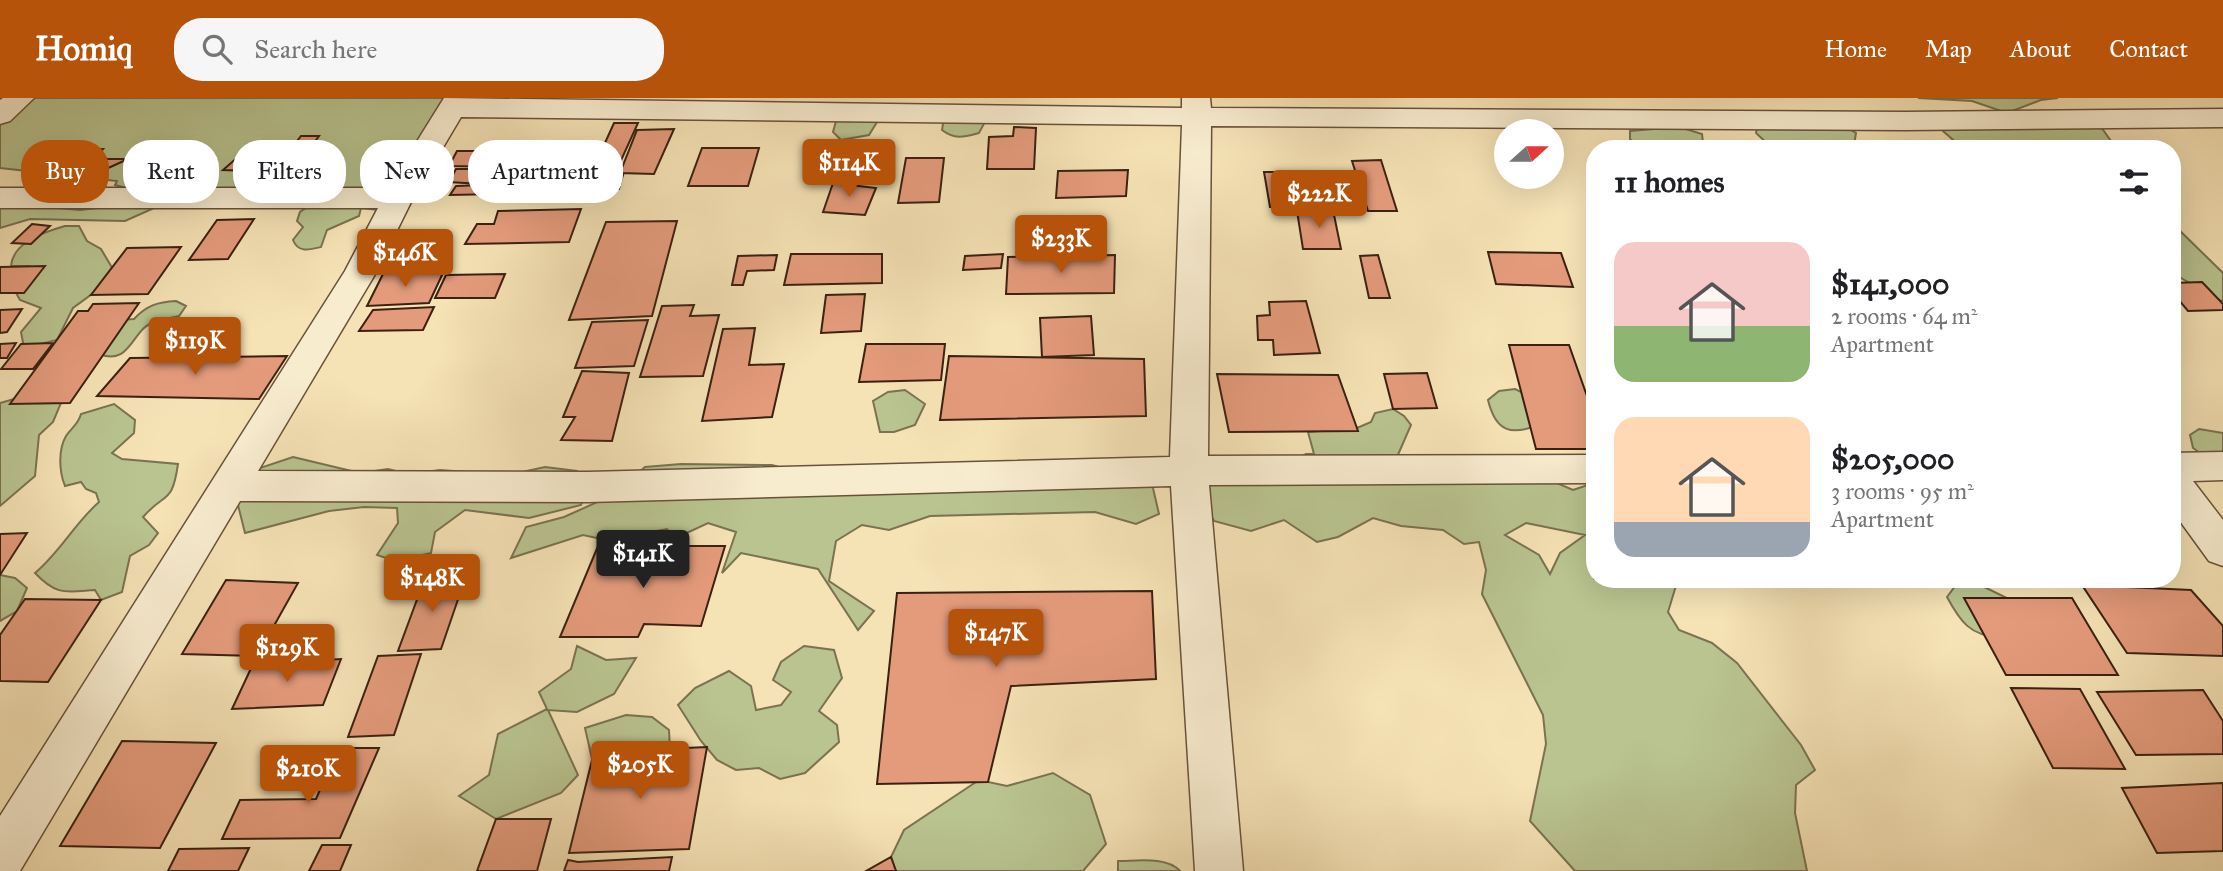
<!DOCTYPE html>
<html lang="en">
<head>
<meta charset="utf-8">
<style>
  body { margin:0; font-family:"IM FELL Great Primer",serif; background:#f6f6f6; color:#202124; height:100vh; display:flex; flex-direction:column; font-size:26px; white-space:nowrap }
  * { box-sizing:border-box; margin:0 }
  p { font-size:23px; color:#757577 }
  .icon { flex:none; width:38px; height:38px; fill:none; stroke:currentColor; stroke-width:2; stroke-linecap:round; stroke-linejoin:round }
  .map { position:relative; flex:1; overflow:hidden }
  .drawer { position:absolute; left:1586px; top:42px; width:595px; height:448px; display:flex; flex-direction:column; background:#fff; border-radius:28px; box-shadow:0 7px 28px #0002 }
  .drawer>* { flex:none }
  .banner { position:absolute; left:21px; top:42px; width:665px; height:63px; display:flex; gap:14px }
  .needle { width:46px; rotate:69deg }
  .controls { position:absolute; left:1494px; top:21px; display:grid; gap:14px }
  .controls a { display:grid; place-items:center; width:70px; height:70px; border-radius:50%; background:#fff; box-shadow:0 7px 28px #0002; font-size:35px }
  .price { position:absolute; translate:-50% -60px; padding:0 16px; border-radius:7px; background:#b45309; color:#fff; font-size:23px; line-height:46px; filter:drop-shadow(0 2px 4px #0008) }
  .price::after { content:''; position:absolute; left:50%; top:42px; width:21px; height:16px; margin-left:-10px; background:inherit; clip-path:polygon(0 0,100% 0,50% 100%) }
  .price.active { background:#222; color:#fff }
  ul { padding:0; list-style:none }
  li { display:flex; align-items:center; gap:21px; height:175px; padding:0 28px }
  li span { display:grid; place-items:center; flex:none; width:196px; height:140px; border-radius:21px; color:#555 }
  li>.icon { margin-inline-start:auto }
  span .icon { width:84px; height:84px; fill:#fffc; stroke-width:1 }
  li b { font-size:30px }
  h2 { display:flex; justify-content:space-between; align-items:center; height:84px; padding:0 28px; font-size:30px }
  .pill { padding:0 24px; border-radius:28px; background:#fff; box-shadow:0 7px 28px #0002; font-size:24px; line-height:63px }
  .pill.active { background:#b45309; color:#fff }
  header { display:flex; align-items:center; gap:42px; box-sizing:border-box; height:98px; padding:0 35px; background:#b45309; color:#fff }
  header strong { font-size:33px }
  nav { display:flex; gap:38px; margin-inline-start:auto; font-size:24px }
  .search { width:490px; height:63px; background:#f6f6f6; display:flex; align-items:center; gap:18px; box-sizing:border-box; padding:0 24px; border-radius:28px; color:#757577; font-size:26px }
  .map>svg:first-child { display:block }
  .green { fill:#b9c490; stroke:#7a7251; stroke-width:2; fill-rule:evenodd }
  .building { fill:#e49b7c; stroke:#3b2112; stroke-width:2 }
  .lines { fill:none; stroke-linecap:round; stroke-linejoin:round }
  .minor-casing { stroke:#6a513b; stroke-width:3 }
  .minor { fill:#f8eccf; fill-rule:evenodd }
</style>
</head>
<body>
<header>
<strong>Homiq</strong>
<div class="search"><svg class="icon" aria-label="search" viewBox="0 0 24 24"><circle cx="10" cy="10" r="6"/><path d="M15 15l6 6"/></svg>Search here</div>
<nav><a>Home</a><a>Map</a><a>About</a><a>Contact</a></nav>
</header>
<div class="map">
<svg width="2223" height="773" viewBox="0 0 2223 773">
  <rect width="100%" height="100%" fill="#f5e2b5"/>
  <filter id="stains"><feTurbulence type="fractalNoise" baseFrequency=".00286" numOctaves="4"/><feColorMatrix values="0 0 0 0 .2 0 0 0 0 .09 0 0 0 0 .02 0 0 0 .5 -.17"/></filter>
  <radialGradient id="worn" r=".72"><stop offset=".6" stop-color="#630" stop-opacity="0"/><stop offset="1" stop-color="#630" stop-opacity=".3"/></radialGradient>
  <!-- green -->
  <path class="green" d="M0,0H464L397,114L361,110L359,118L327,132L321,149C309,152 298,155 293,142L303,129L297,123L300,114L313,105L154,87L130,91L115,87L117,83L0,70Z
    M1918,0H2058L2041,2L2007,15L1972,3Z
    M863,15L877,24L869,37L841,42L833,34L836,23Z
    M1760,16L1844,28L1856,35L1854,47L1838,51H1773L1756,35Z
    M944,20L986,22L979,35C964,39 955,42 942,32Z
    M1944,27L2101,29L2111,43C2088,53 2060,54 2034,47L2031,51H1958L1959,47L1943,33Z
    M1679,29L1702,36L1703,45L1697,49L1681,47L1670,51H1641L1630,41V33Z
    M150,104L152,111L125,123L30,121L0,130V105L80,112Z
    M2172,125L2223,175V204L2179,179L2172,178Z
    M65,128H79L87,143L101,151L114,173L107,185L73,210L57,242L24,250L21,234L41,210L20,202L16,195L36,173L30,168H11C13,144 44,134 65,128Z
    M176,203L186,208L179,218C167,221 152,222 143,231C130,244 125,266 99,256L120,222L134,221C147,207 158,204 176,203Z
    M1515,291L1541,304V326C1512,338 1496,335 1488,302L1499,293Z
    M905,292L925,306L915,327L894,334H880L873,303L888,294Z
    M14,301L61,305L53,324L39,337L35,378L0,408V305Z
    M114,306L135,322L134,335L112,355L122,361L178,366C172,407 166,393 143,419L158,435L149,447L130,458L122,494L101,502L95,492C65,494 57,498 35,475C60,454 75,425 99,404L96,395L86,391L81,384L65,388C59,373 58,352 66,338C71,330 78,327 81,316Z
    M1393,311L1404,318L1411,327L1397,359L1536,376L1573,392L1594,385V481H1678L1668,514L1679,532L1712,545L1737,565L1801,647L1815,672L1796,687L1795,715L1807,773H1575L1530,723L1546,646L1543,617L1482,496L1486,472L1479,444L1464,446L1443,432L1401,428L1373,420L1338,439L1317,444L1284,422L1251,433L1214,423L1207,410V376L1277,371L1306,356H1314L1308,334L1357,330L1371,324L1375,315ZM1526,425L1585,437L1560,455L1550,476L1539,457L1505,437Z
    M2199,331L2223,335V361L2203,357L2193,350L2190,337Z
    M293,359L360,375L388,371L408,376L440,372L508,377L545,369L577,373L588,389L581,407L529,420L465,412L435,434L431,455L395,463L377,457L398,425L397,410L364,409L329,413L245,435L237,403L254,372Z
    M681,366L772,367L815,379L845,367L895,371L1128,374L1153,390L1159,416L1136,426L1095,414L930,418L889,432L862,427L836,443L829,483L874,513L858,532L818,471L741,455L722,475L736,434L708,425L676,440L667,431L606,442L583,437L511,460L526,429L564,419L613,397L645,369Z
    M0,477L15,480L27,490L17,513L0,523Z
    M1974,484L2009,501L1999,539C1970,538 1960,523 1947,499L1956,487Z
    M577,548L606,562L636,560L614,596L577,614L548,612L578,677L561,695L496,721L459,698L489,677L498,636L547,611L539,594L571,571Z
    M804,548L834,552L842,580L819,613L837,627L839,644L805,675L780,681L759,670L736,672L717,662L701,643L678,607L695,590L729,573L751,588L756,612L781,607L791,594L773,582L781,564Z
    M626,617L652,619L669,632L670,651L603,673L592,661L585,630Z
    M1053,675L1090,697L1106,746L1083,773H896L891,759L904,732L979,682L1007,688Z
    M1118,763C1136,763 1167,758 1180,773H1118Z"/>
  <!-- building -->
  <path class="building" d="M614,25H638L618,69H594Z
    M1014,29L1036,30L1034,71H987L989,39L1013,38Z
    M674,31L654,76L620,75L637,32Z
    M301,38H319L286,82H267Z
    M702,50H759L748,88H688Z
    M81,51H103L94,61H128L82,82H52Z
    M247,51H274L252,73L223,72Z
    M457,53H539L534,61H557L553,70L449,68Z
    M906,60H944L939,104L898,105Z
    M1381,62L1397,113H1368L1352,63Z
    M619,70L617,76L623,77L619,91L545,90L541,95L450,97L456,88L483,87L486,82L539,81L541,72Z
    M456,71H491L481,86L449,84Z
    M1128,72L1126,98L1056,100L1058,73Z
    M1264,74H1314L1321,109H1270Z
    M833,85L876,90L865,117L823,114Z
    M581,111L569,144L465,146L477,126H494L498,113Z
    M1333,112L1341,151H1303L1297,113Z
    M254,121L228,161L189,162L217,122Z
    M677,123L652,218L569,222L606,124Z
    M32,126L50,128L31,146L12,145Z
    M181,149L148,196L91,197L127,150Z
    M1488,154L1561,155L1573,189L1496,186Z
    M791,156H882V185L784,187Z
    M1003,156L1001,170L963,172L965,158Z
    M777,157L774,172L747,173L743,187H732L738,158Z
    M1115,157L1114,195L1006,196L1008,159Z
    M1378,157L1390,200H1369L1360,158Z
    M45,168L24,195H0V169Z
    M443,175L429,205L367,208L383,176Z
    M505,176L495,200H435L446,177Z
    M2202,184L2223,206V212L2188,213L2172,194V185Z
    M865,196L861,233L821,235L826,197Z
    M1306,203L1320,255L1274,257L1273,242H1258L1257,218L1270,217L1269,204Z
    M139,205L70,305L10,306L78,213H88L93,206Z
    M694,207L690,218L719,217L703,278L640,279L662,208Z
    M434,209L423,232L359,233L373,212Z
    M22,211L7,234L0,235V212Z
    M1091,218L1094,257L1042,259L1040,220Z
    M648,222L634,268L575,270L592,224Z
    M755,230L749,267L784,266L772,319L702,323L723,231Z
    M16,245L7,260H0V246Z
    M53,245L33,271H1L21,246Z
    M866,246H945L941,282L859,284Z
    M1509,247H1569L1594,318V351H1536Z
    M287,258L259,301L97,298L130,260Z
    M949,258L1144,261L1146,318L940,322Z
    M582,273L629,275L612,343L561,342L575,319H563Z
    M1427,275L1437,310L1393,311L1384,276Z
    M1217,276L1338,277L1358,333L1229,334Z
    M27,435L0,477V436Z
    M598,448H725L701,528L644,526L638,539H560Z
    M466,478L441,551L398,553L425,480Z
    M226,482L298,485L257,558L182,556Z
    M2082,487L2191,492L2223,528V558L2127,555Z
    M1152,493L1156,581L1011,588L988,684L877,686L897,495Z
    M1964,500H2072L2118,577H2006Z
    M25,501L101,502L48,584L0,583V537Z
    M421,556L394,637L348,639L378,558Z
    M341,561L323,607L232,611L253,566Z
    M2011,590L2080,591L2125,671L2053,670Z
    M2203,592L2223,623V656L2136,657L2097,594Z
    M122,643L216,645L160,750L60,748Z
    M707,649L689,751L569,755L594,654Z
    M338,650H379L340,740L222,741L240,702L316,701Z
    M2223,685V753L2157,755L2122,690Z
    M496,721H551L537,773H477Z
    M322,747H351L340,773H309Z
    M249,750L238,773H168L179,751Z
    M672,759L669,773H564L568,762L578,764Z
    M891,759L896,773H866Z"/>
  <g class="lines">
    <defs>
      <path id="minor" d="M3,0H34L10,23L0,26V2Z
        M444,0L1182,10V0H1210L1211,10L1905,14L2223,11V29L1905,32L1211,28L1208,358L1594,357V385L1209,387L1243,773H1195L1171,388L588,404L240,403L20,773H0V718L345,173L378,110H0V90H388ZM461,19L1182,27L1170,359L588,374L258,373L377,173L413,100Z
        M2223,354V382L2193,383L2223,422V468L2209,463L2172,412V355Z"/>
    </defs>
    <!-- minor casing -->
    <use href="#minor" class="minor-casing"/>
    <!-- minor -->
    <use href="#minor" class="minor"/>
  </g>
  <rect width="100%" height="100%" filter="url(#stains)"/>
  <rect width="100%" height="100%" fill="url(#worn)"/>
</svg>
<div class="controls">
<a><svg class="needle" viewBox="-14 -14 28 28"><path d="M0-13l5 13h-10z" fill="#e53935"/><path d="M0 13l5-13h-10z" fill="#757577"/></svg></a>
</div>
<b class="price" style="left:849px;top:101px">$114K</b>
<b class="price" style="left:1319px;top:132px">$222K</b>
<b class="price" style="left:1061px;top:177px">$233K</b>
<b class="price" style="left:405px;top:191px">$146K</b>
<b class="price" style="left:195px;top:279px">$119K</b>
<b class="price active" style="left:643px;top:492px">$141K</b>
<b class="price" style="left:432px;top:516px">$148K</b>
<b class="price" style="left:996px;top:571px">$147K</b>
<b class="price" style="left:287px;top:586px">$129K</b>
<b class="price" style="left:640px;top:703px">$205K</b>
<b class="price" style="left:308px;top:707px">$210K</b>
<div class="banner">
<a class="pill active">Buy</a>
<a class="pill">Rent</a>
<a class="pill">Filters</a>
<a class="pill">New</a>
<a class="pill">Apartment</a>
</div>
<section class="drawer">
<h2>11 homes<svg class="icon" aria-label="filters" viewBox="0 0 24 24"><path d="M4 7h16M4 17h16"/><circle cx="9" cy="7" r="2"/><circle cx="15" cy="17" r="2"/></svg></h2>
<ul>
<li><span style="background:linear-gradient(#f6c9c9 60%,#8fb573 0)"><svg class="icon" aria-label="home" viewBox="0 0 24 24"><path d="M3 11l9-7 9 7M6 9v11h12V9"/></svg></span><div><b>$141,000</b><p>2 rooms · 64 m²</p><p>Apartment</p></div></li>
<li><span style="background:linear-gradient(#ffd9b3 75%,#9aa5b1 0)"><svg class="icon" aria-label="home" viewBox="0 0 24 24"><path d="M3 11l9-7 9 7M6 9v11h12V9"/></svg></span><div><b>$205,000</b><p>3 rooms · 95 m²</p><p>Apartment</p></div></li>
</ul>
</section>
</div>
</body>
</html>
